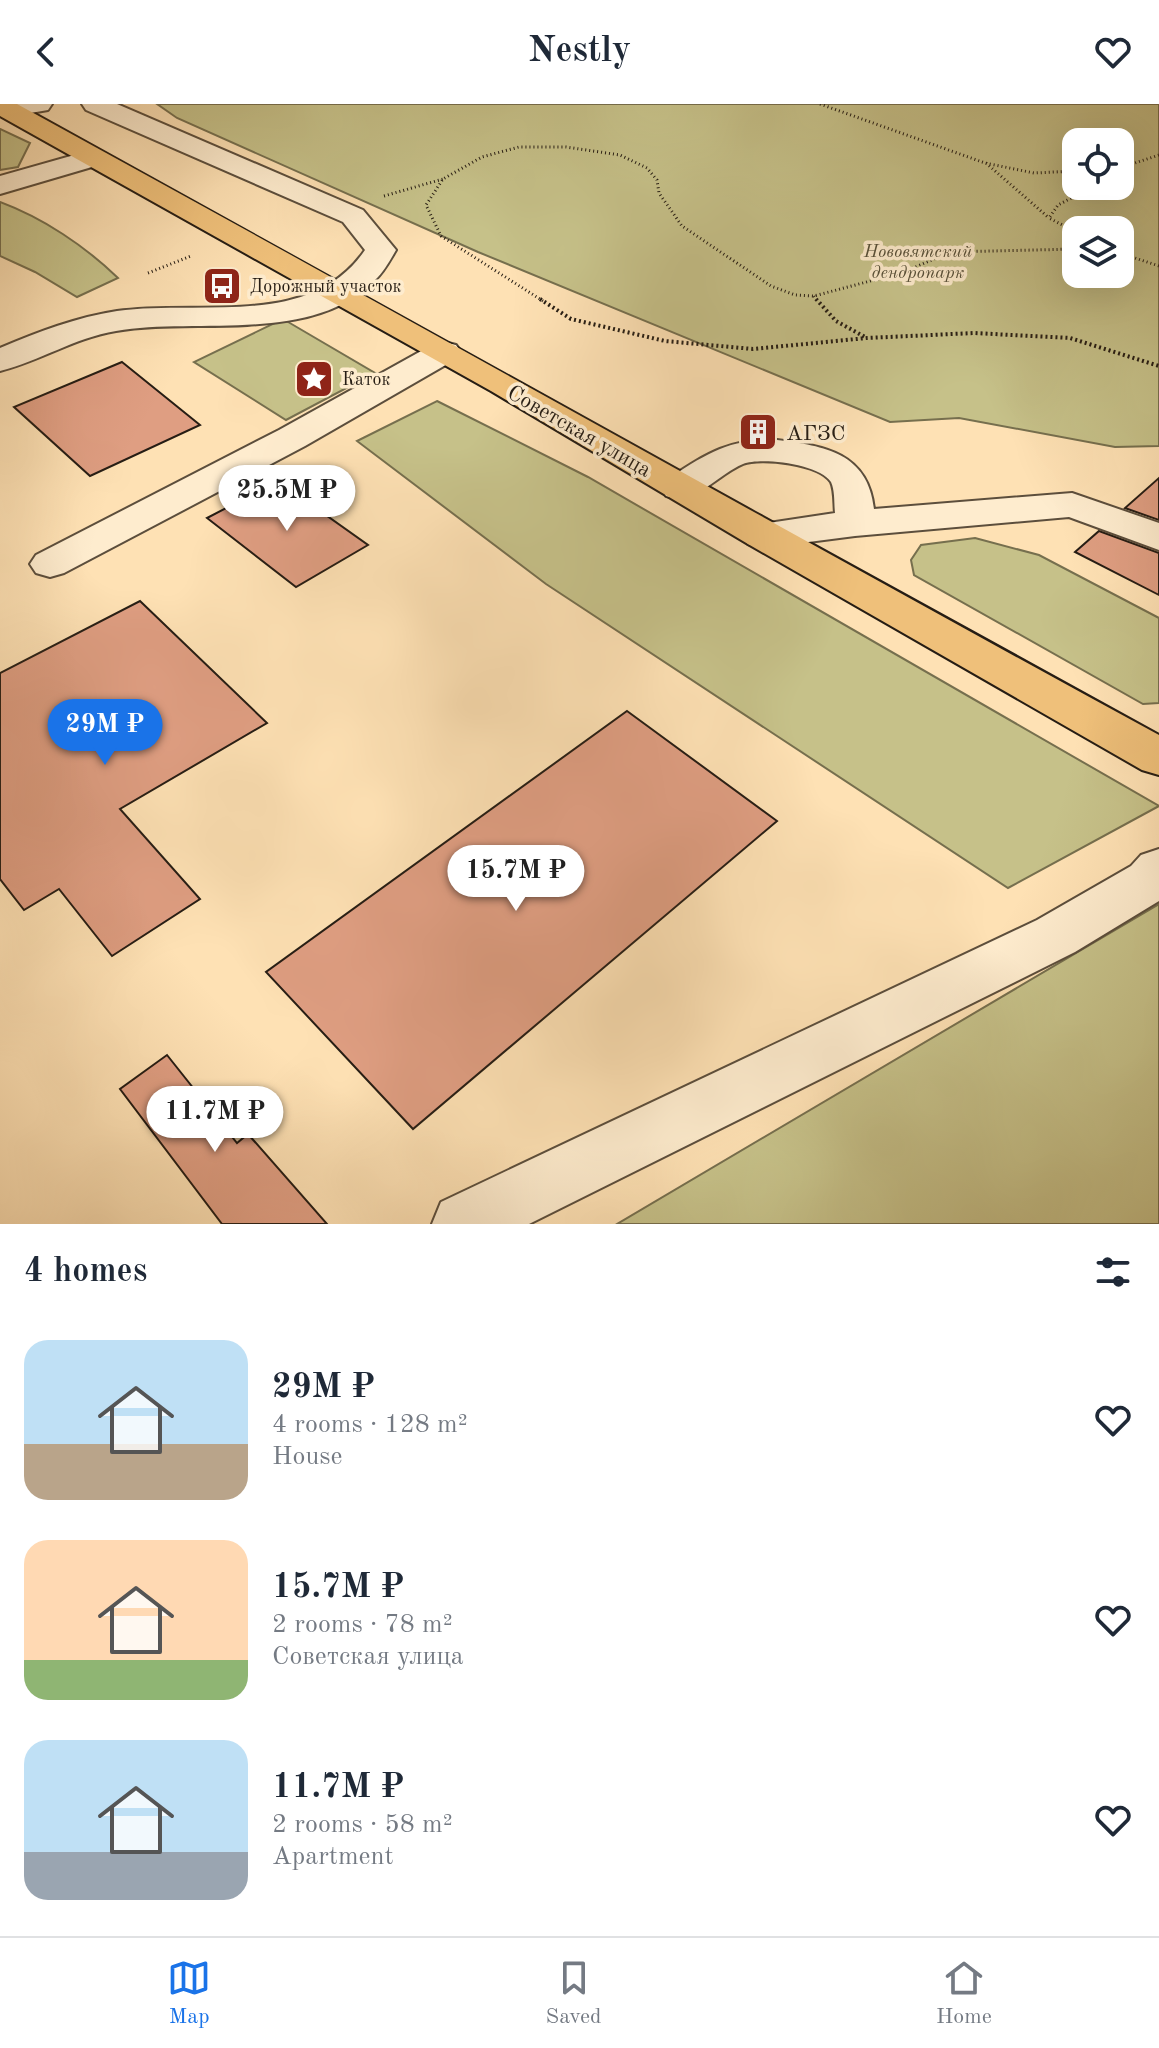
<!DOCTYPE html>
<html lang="en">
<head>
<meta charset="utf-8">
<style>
  body { margin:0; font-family:"Old Standard TT",serif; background:#f6f6f7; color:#1f2937; height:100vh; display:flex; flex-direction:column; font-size:30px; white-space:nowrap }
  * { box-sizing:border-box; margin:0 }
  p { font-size:26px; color:#747a83 }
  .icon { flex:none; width:44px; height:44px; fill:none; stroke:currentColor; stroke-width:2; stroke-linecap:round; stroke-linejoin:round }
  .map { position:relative; height:1120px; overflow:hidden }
  .side { display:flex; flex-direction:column; background:#fff; flex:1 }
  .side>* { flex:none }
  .fabs { position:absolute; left:1062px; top:24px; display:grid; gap:16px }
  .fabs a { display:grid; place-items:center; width:72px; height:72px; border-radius:16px; background:#fff; box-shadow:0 8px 32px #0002; font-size:40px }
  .price { position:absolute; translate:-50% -68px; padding:0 18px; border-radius:28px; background:#fff; color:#222; font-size:26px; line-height:52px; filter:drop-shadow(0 2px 4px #0008) }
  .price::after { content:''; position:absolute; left:50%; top:48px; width:24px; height:18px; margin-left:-12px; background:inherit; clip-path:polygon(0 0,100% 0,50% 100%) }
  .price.selected { background:#1a73e8; color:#fff }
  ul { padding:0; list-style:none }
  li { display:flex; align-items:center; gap:24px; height:200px; padding:0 24px }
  li span { display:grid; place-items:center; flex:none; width:224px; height:160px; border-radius:24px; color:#555 }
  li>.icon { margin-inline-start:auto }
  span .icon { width:96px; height:96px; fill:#fffc; stroke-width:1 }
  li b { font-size:34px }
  h2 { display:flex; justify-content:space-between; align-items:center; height:96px; padding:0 24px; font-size:34px }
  header { display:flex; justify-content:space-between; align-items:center; height:104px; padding:0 24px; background:#fff; font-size:36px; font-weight:800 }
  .tab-bar { display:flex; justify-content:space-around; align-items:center; height:112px; border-top:2px solid #e0e1e3; background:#fff; font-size:22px; color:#747a83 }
  .tab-bar a { display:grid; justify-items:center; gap:4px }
  .tab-bar .selected { color:#1a73e8 }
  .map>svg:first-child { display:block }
  .green { fill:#c6c189; stroke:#766f4e; stroke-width:2; fill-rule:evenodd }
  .building { fill:#df9e82; stroke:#261d14; stroke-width:2 }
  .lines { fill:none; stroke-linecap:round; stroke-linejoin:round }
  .minor-casing { stroke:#5c4e3c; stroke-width:4 }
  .major-casing { stroke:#261d14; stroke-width:4 }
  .path-far1 { stroke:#261d14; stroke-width:3; stroke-dasharray:1 3; stroke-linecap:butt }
  .path { stroke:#261d14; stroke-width:4; stroke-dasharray:2 3; stroke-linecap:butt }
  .minor { fill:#feecce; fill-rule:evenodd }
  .major { fill:#efc07a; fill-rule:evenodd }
  .labels { text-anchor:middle; stroke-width:7; stroke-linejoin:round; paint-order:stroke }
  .far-park-label { font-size:18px; font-style:italic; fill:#564e37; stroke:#feecce }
  .far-poi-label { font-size:18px; fill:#261d14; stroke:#feecce; text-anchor:start }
  .street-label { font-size:22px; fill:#261d14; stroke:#feecce }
  .poi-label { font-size:22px; fill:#261d14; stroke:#feecce; text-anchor:start }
</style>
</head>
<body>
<header><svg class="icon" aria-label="back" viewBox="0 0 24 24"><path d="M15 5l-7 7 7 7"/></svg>Nestly<svg class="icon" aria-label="heart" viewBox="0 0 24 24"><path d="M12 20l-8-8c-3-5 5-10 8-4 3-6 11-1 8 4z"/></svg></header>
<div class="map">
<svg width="1159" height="1120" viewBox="0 0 1159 1120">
  <rect width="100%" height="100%" fill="#fee1b4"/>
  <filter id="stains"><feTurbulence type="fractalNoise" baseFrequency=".0025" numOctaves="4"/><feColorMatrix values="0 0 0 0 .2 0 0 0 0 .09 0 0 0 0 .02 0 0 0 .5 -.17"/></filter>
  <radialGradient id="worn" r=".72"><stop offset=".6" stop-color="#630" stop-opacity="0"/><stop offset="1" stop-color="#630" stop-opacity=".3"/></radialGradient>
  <!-- green -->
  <path class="green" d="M157,0H1159V342L1115,343L959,314L890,318L478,148L177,14ZM1076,38H1120V82H1076ZM1076,126H1120V170H1076Z
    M0,25L30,39L18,63L0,66Z
    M0,98C43,114 85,142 118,174L77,193L35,168L0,152Z
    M283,215L375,269L286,316L194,258Z
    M437,297L588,373L1159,702L1008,784L546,480L357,337Z
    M975,434L1039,451L1159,514V599L1143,600L914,471L911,456L921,441Z
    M1159,800V1120H617Z"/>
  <!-- building -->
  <path class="building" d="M122,258L200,321L90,372L14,303Z
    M1159,374V416L1125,404Z
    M278,377L368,441L296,483L207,414Z
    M1099,427L1159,449V491L1075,448Z
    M140,497L267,619L120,705L200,795L112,852L59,785L24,806L0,775V569Z
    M627,607L777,717L413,1025L266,868Z
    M167,951L237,1039L248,1030L327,1120H222L120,985Z"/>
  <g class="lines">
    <defs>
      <path id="minor" d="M0,0H52L48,6L7,13L0,11Z
        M82,0H117L363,106L396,146C390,156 384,168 375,176C313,241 195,213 116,227C74,234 40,257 0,267V244C38,228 77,213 117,207C199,195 311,226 365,146L343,118L86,6Z
        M92,46L102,48L106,54L102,60L0,90V72Z
        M444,238L456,241L461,248L456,255L305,342L64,469L50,473L36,469L30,460L36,451L279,326L432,241Z
        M777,336C825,342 868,349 874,405L1072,389L1159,419V446L1069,413L855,432L762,444L748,440L742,431L748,422L835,409C834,400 835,386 831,378C819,360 761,353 743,360C715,372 698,400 666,392L661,384L666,376C706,350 729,334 777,336Z
        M1159,745V797L1075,848L529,1120H432L441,1098L1037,816L1131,762L1141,751Z"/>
      <path id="major" d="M0,0H17C399,209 777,423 1159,631V671L1142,666L748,440L491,287L0,12Z"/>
    </defs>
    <!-- minor casing -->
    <use href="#minor" class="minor-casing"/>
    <!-- major casing -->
    <use href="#major" class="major-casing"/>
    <!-- path-far1 -->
    <path class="path-far1" d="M820,0L985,59L1034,69L1076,67
      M986,59L1049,114
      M1120,64L1159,51
      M384,92L443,75
      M1076,128L1049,114L1058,101L1094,82
      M1120,149L1159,162
      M148,169L191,152
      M814,192L817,197
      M543,197L441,132L426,101L443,75L482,53L519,43H566L620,51L647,64L657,76L659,89L682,122L771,182L795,191L814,192L904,168L950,148L1076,145"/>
    <!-- path -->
    <path class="path" d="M540,195L571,215L665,237L753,245L867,234L974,229L1070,234L1159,262
      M816,195L836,217L865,233"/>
    <!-- minor -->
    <use href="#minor" class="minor"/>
    <!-- major -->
    <use href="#major" class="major"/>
  </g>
  <!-- icons -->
  <defs>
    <symbol id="bus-square" viewBox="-11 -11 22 22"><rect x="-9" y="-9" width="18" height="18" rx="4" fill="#8f2418" stroke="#feecce"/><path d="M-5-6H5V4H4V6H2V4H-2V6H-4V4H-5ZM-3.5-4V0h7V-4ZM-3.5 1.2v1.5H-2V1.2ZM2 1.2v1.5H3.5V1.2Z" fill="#fff"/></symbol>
    <symbol id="sight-square" viewBox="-11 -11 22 22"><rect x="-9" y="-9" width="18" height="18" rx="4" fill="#8f2418" stroke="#feecce"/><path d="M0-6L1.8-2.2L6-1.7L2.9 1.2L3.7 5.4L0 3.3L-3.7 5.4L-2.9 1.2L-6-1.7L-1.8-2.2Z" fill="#fff"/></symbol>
    <symbol id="building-square" viewBox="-11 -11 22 22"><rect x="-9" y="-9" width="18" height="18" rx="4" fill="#8f2418" stroke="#feecce"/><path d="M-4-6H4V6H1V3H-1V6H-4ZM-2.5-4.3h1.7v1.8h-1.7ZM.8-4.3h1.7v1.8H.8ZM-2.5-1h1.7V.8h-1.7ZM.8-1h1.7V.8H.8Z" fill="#fff"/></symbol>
  </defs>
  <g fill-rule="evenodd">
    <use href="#bus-square" x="200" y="160" width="44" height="44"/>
    <use href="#sight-square" x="292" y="253" width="44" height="44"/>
    <use href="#building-square" x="736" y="306" width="44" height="44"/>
  </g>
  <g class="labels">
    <!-- far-park labels -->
    <g class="far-park-label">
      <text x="918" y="153">Нововятский<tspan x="918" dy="21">дендропарк</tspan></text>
    </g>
    <!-- far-poi labels -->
    <g class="far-poi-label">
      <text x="250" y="188">Дорожный участок</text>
      <text x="342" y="281">Каток</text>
    </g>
    <!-- street labels -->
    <g class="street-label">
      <text transform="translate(580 326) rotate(30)" y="8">Советская улица</text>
    </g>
    <!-- poi labels -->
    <g class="poi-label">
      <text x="786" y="336">АГЗС</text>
    </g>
  </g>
  <rect width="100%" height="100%" filter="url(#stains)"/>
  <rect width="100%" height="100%" fill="url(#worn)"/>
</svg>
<div class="fabs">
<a><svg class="icon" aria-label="locate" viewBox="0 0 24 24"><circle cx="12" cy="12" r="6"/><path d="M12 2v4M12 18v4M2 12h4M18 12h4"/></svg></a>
<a><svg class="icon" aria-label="layers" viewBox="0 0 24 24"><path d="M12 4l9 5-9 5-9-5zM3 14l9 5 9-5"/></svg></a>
</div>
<b class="price" style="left:287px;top:429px">25.5M ₽</b>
<b class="price selected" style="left:105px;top:663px">29M ₽</b>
<b class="price" style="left:516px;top:809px">15.7M ₽</b>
<b class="price" style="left:215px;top:1050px">11.7M ₽</b>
</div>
<section class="side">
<h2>4 homes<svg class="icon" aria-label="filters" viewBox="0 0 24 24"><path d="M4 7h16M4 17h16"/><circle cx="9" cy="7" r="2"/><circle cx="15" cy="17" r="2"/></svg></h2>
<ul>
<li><span style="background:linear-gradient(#bfe0f5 65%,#b9a48a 0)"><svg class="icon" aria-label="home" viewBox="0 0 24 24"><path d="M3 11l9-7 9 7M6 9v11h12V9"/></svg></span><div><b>29M ₽</b><p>4 rooms · 128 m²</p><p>House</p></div><svg class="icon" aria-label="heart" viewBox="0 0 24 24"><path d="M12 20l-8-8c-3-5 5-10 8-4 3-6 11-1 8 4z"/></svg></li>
<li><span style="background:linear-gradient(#ffd9b3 75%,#8fb573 0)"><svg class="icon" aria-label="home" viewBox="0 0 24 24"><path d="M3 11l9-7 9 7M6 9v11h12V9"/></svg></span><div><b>15.7M ₽</b><p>2 rooms · 78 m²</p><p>Советская улица</p></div><svg class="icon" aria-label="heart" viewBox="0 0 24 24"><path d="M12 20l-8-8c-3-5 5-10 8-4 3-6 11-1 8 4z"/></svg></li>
<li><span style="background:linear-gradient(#bfe0f5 70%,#9aa5b1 0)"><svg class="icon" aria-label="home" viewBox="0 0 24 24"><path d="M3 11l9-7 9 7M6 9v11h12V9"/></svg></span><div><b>11.7M ₽</b><p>2 rooms · 58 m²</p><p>Apartment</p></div><svg class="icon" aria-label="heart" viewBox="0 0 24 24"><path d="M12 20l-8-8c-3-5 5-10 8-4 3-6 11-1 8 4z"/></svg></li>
</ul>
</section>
<nav class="tab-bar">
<a class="selected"><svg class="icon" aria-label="map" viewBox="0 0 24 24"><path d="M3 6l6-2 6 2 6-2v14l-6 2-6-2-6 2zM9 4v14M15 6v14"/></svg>Map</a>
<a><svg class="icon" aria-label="saved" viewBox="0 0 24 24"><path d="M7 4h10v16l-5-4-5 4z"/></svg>Saved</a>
<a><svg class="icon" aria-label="home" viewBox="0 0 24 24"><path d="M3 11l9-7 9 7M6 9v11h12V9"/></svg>Home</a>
</nav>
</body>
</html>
